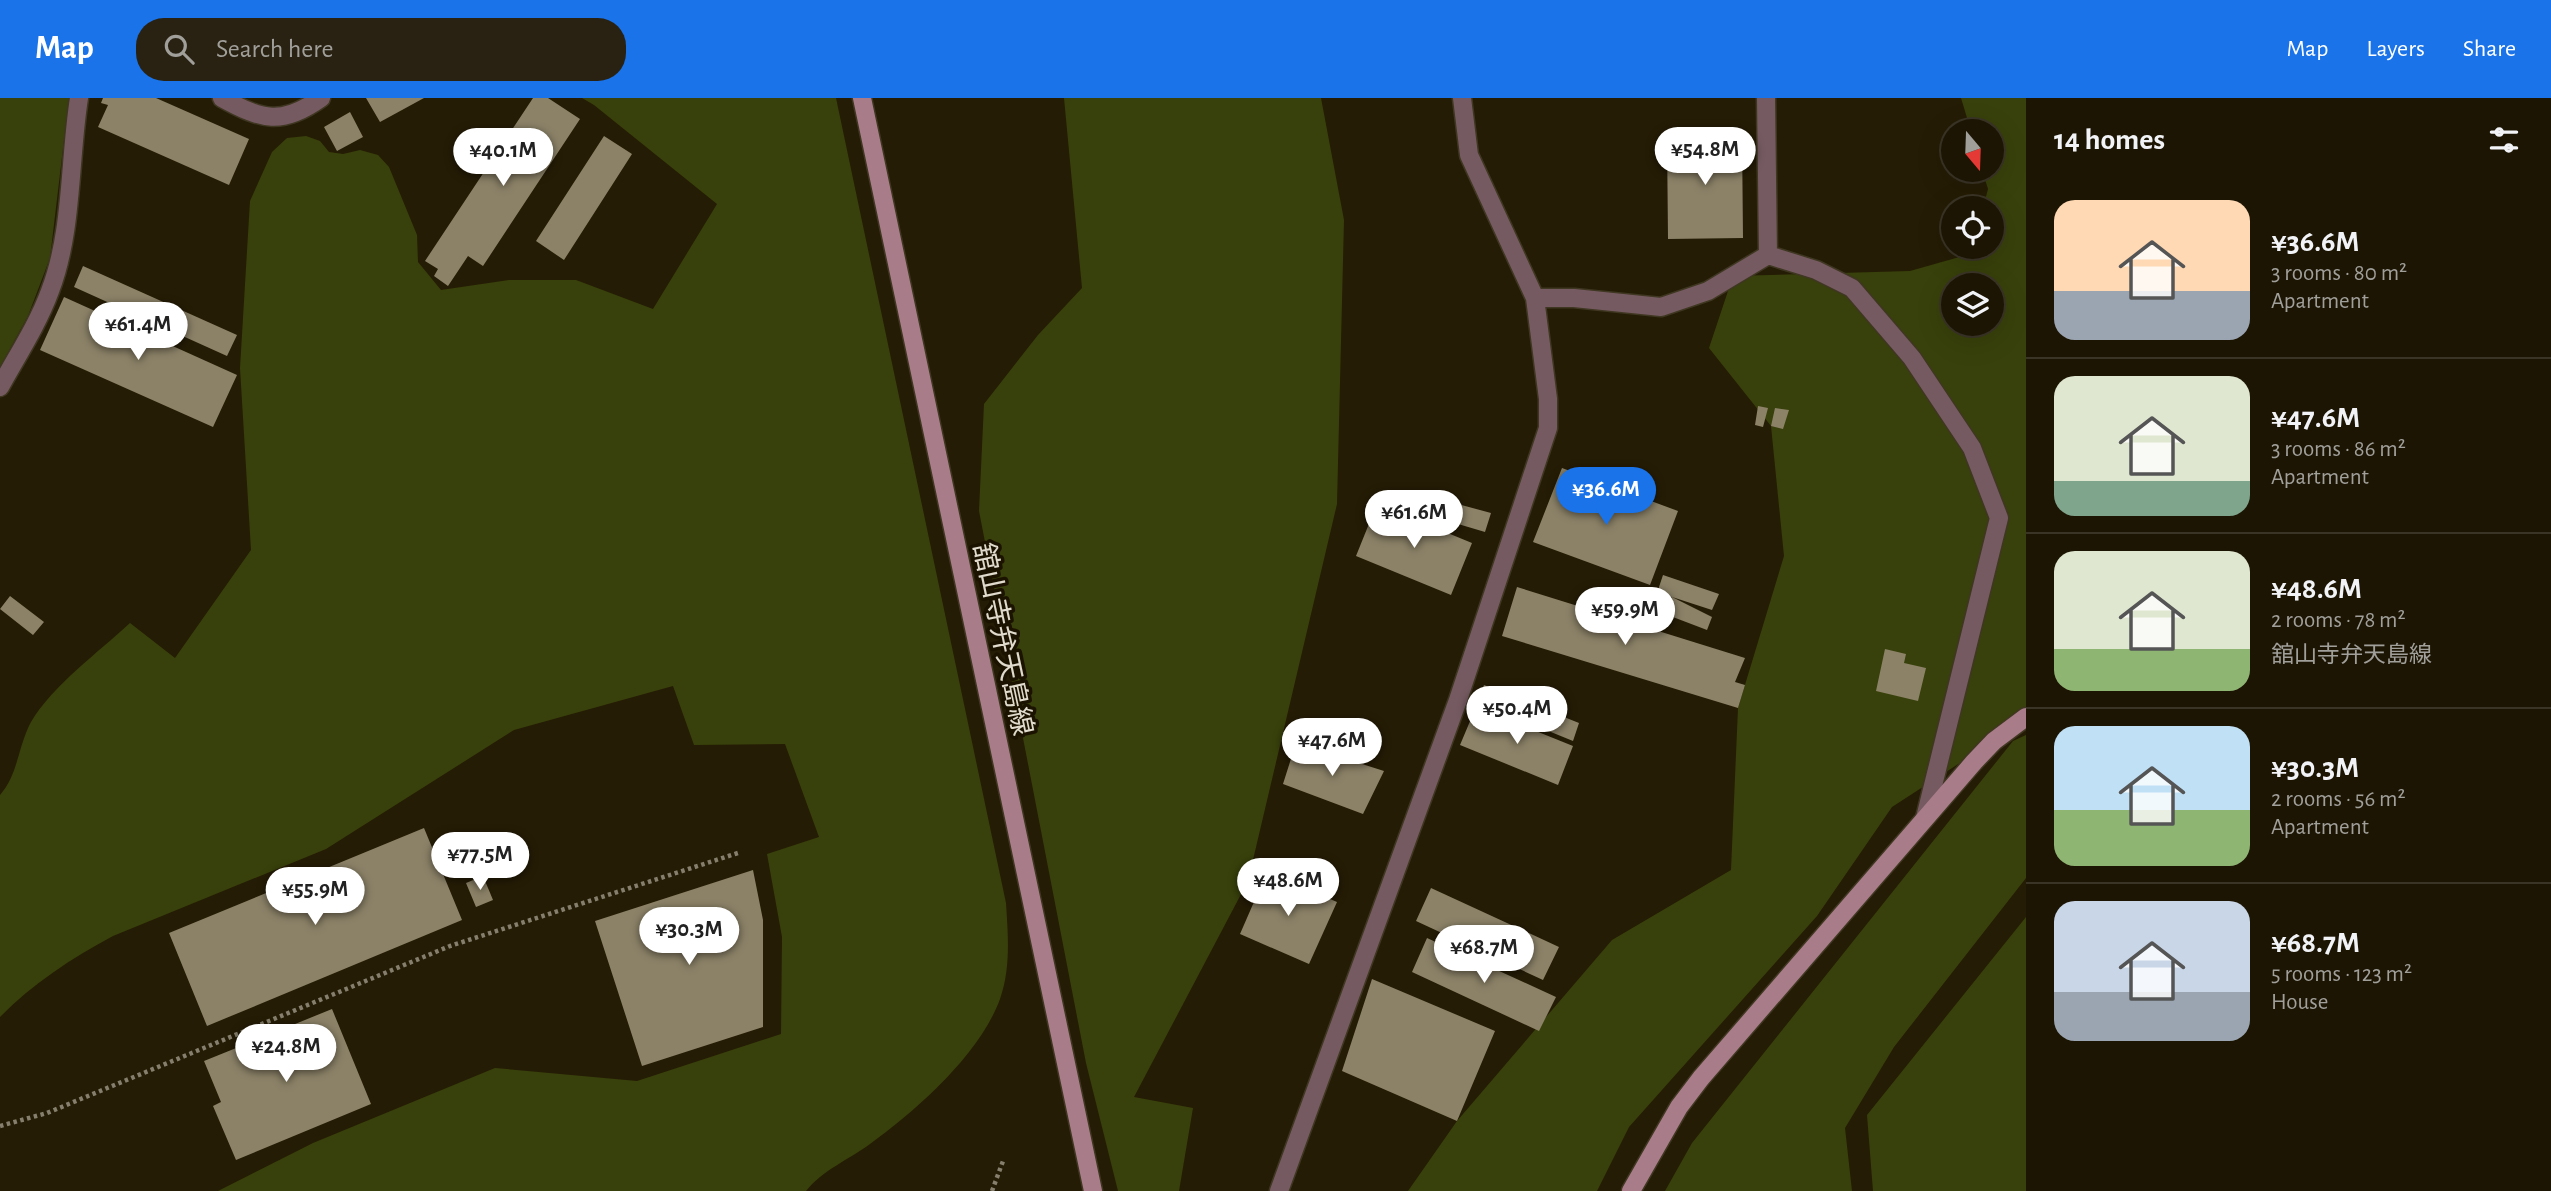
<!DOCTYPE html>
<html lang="en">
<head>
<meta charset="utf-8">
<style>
  body { margin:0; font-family:"Alegreya Sans","Noto Sans JP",sans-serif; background:#292213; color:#f1f3f6; height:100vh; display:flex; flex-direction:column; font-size:26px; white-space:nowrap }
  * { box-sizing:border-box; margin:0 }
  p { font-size:23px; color:#a09f9a }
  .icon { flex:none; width:38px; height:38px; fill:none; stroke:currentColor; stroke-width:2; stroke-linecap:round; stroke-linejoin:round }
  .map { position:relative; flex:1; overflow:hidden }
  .details { display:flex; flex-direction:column; background:#1c1504; width:525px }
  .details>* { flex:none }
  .needle { width:46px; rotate:161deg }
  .controls { position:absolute; left:1941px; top:21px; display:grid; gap:14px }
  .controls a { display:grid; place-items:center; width:63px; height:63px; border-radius:50%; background:#1c1504; box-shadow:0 7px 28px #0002,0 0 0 2px #3a3426; font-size:35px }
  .price { position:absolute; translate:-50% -60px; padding:0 16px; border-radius:24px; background:#fff; color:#222; font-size:23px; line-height:46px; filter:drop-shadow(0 2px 4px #0008) }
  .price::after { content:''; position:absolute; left:50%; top:42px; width:21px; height:16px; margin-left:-10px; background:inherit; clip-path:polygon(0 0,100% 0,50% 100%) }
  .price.selected { background:#1a73e8; color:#fff }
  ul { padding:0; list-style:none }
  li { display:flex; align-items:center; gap:21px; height:175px; padding:0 28px }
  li+li { border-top:2px solid #3a3426 }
  li span { display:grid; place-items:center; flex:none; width:196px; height:140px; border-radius:21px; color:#555 }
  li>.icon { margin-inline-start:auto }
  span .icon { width:84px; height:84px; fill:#fffc; stroke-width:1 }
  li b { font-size:30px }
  h2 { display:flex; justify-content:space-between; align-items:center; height:84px; padding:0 28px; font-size:30px }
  header { display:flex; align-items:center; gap:42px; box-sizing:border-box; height:98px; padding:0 35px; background:#1a73e8; color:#fff }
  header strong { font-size:33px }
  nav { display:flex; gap:38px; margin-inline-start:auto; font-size:24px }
  .search { width:490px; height:63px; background:#292213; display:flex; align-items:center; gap:18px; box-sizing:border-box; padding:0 24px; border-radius:28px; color:#a09f9a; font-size:26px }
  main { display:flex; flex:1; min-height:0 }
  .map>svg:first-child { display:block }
  .green { fill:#38410b; fill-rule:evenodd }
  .building { fill:#8c8268 }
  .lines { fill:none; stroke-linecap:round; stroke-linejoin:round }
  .street-casing { stroke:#3f3721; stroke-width:21 }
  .secondary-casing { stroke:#3f3721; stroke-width:21 }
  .path { stroke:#867f6d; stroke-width:4.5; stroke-dasharray:3.5 3.5; stroke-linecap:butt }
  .street { stroke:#755a61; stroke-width:18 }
  .secondary { stroke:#a87c88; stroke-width:18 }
  .labels { text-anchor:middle; stroke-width:7; stroke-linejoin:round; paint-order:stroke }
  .street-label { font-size:28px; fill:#e0dbcd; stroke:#1b1300 }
</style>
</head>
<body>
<header>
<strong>Map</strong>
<div class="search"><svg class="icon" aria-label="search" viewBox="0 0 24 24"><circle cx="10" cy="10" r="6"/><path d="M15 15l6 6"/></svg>Search here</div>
<nav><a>Map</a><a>Layers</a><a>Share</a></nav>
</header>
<main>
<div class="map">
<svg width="2026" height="1093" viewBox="0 0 2026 1093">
  <rect width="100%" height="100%" fill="#251c05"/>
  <!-- green -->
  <path class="green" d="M0,0H69L50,160L28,218L0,269Z
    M582,0H836L1006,805C1008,837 1011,870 1000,901C980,956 917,1012 870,1046C848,1062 823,1072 806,1093H218L313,1045L495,970L637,983L781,936L782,839L767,756L819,739L785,646L694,647L673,588L514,632L326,751L113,838C72,860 32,886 0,919V697C18,677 18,648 31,624C52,588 100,553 130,525L175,560L251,452L240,270L250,103L272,54L287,40L306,38L320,43L329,54L343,56L360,52L378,57L389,69L417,137L418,164L441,192L509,182H576L653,211L717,106L594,7Z
    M1064,0H1321L1344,122L1337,406L1248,783L1134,999L1193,1010L1179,1093H1118L1086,965L979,413L984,306L1038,237L1082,190Z
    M1961,0H2026V622L1892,709L1817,818L1629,1029L1597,1093H1408L1457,1023L1612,842L1731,772L1738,610L1784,458L1771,328L1709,250L1733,178L1910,173L1970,156L1972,149H1992V110H1983L1988,91L1982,72H1992V33H1971ZM1953,187H1992V226H1953Z
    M2026,637V780L1894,949L1845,1030L1852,1093H1665L1692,1045L2013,643Z
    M2026,819V1093H1873L1867,1017Z"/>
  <!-- building -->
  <path class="building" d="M103,0H156L249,41L229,87L98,29L108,7L101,5Z
    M366,0H424L380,24Z
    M533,0H548L580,21L483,168L468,158L448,188L434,178L438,171L425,163Z
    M350,14L363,39L337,53L324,29Z
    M604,38L632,56L564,162L536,143Z
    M1667,38H1742L1743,140L1668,141Z
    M83,168L237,237L227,258L74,189Z
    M64,199L237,277L213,329L40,252Z
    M1758,308L1768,310L1763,329L1755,327Z
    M1775,310L1789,312L1783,331L1771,328Z
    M1562,370L1678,413L1650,487L1533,444Z
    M1454,405L1491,415L1485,434L1448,423Z
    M1377,406L1472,445L1451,497L1356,458Z
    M1663,477L1719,496L1712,512L1672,499L1712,519L1707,532L1665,516L1672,499L1657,495Z
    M1517,489L1745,560L1735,584L1745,587L1738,610L1502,538Z
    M10,498L44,524L33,537L0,511Z
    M1885,551L1906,556L1904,565L1926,570L1918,603L1876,593Z
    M1484,587L1579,625L1573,643L1477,604Z
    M1476,609L1573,648L1558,687L1460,647Z
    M1296,645L1384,673L1363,716L1283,686Z
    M424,730L462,822L207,928L169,835Z
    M753,772L763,822V929L642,968L595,823Z
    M1267,774L1337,804L1309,866L1240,836Z
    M483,778L493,802L476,809L466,785Z
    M1431,790L1559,849L1543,882L1416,823Z
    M1427,840L1556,899L1539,933L1412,874Z
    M1372,881L1495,933L1457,1023L1342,973Z
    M332,911L371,1006L236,1062L213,1008L221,1004L204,963Z"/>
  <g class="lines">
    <defs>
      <path id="street" d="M222,0C262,22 282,28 321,0
        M1766,0L1768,157
        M1535,200H1574L1661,209L1708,193L1768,157L1816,172L1852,190L1912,260L1972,350L1999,420L1925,720
        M0,289C17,258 38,226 50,193C73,133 69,63 79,0
        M1279,1093L1458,602L1548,330V301L1535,200L1469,57L1462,0"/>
      <path id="secondary" d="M862,0L1093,1093
        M1631,1093L1679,1009L1701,980L1974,664L1994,643L2026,619"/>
    </defs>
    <!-- street casing -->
    <use href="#street" class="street-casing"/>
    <!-- secondary casing -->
    <use href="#secondary" class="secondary-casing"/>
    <!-- path -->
    <path class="path" d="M0,1028L47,1015L450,848L741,754
      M992,1093L1003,1063"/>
    <!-- street -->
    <use href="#street" class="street"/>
    <!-- secondary -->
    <use href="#secondary" class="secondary"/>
  </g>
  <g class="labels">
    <!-- street labels -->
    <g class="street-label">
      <text transform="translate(1004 541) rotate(78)" y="10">舘山寺弁天島線</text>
    </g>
  </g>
</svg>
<div class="controls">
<a><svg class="needle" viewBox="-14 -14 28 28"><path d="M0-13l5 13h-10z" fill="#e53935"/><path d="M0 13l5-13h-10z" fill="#a09f9a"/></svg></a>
<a><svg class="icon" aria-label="locate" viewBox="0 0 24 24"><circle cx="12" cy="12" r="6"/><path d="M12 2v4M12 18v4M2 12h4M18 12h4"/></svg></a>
<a><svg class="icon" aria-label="layers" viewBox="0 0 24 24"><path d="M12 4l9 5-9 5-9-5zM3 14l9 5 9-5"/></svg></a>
</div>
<b class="price" style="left:1705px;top:89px">¥54.8M</b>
<b class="price" style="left:503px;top:90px">¥40.1M</b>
<b class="price" style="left:138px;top:264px">¥61.4M</b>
<b class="price selected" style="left:1606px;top:429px">¥36.6M</b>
<b class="price" style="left:1414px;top:452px">¥61.6M</b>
<b class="price" style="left:1625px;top:549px">¥59.9M</b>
<b class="price" style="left:1517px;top:648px">¥50.4M</b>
<b class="price" style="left:1332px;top:680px">¥47.6M</b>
<b class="price" style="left:480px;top:794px">¥77.5M</b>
<b class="price" style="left:1288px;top:820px">¥48.6M</b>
<b class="price" style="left:315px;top:829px">¥55.9M</b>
<b class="price" style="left:689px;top:869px">¥30.3M</b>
<b class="price" style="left:1484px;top:887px">¥68.7M</b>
<b class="price" style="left:286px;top:986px">¥24.8M</b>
</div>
<section class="details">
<h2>14 homes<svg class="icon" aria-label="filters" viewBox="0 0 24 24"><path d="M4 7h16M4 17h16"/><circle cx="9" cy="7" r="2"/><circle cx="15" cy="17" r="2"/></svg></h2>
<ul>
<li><span style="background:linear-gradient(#ffd9b3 65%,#9aa5b1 0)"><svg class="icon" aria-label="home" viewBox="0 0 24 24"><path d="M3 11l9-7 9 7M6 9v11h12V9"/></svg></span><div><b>¥36.6M</b><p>3 rooms · 80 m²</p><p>Apartment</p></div></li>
<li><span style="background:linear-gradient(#dfe7d0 75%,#7fa58c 0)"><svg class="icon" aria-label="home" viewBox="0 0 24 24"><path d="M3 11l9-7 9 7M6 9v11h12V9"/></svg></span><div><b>¥47.6M</b><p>3 rooms · 86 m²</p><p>Apartment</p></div></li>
<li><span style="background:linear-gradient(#dfe7d0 70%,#8fb573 0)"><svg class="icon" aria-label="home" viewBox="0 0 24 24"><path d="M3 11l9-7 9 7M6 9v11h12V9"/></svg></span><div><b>¥48.6M</b><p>2 rooms · 78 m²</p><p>舘山寺弁天島線</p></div></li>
<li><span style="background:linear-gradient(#bfe0f5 60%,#8fb573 0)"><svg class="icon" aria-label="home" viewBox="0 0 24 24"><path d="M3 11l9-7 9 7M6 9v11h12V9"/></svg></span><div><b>¥30.3M</b><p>2 rooms · 56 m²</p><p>Apartment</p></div></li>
<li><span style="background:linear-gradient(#c9d6e8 65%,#9aa5b1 0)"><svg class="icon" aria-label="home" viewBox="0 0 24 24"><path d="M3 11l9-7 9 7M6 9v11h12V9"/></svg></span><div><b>¥68.7M</b><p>5 rooms · 123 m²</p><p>House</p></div></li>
</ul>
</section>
</main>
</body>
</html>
